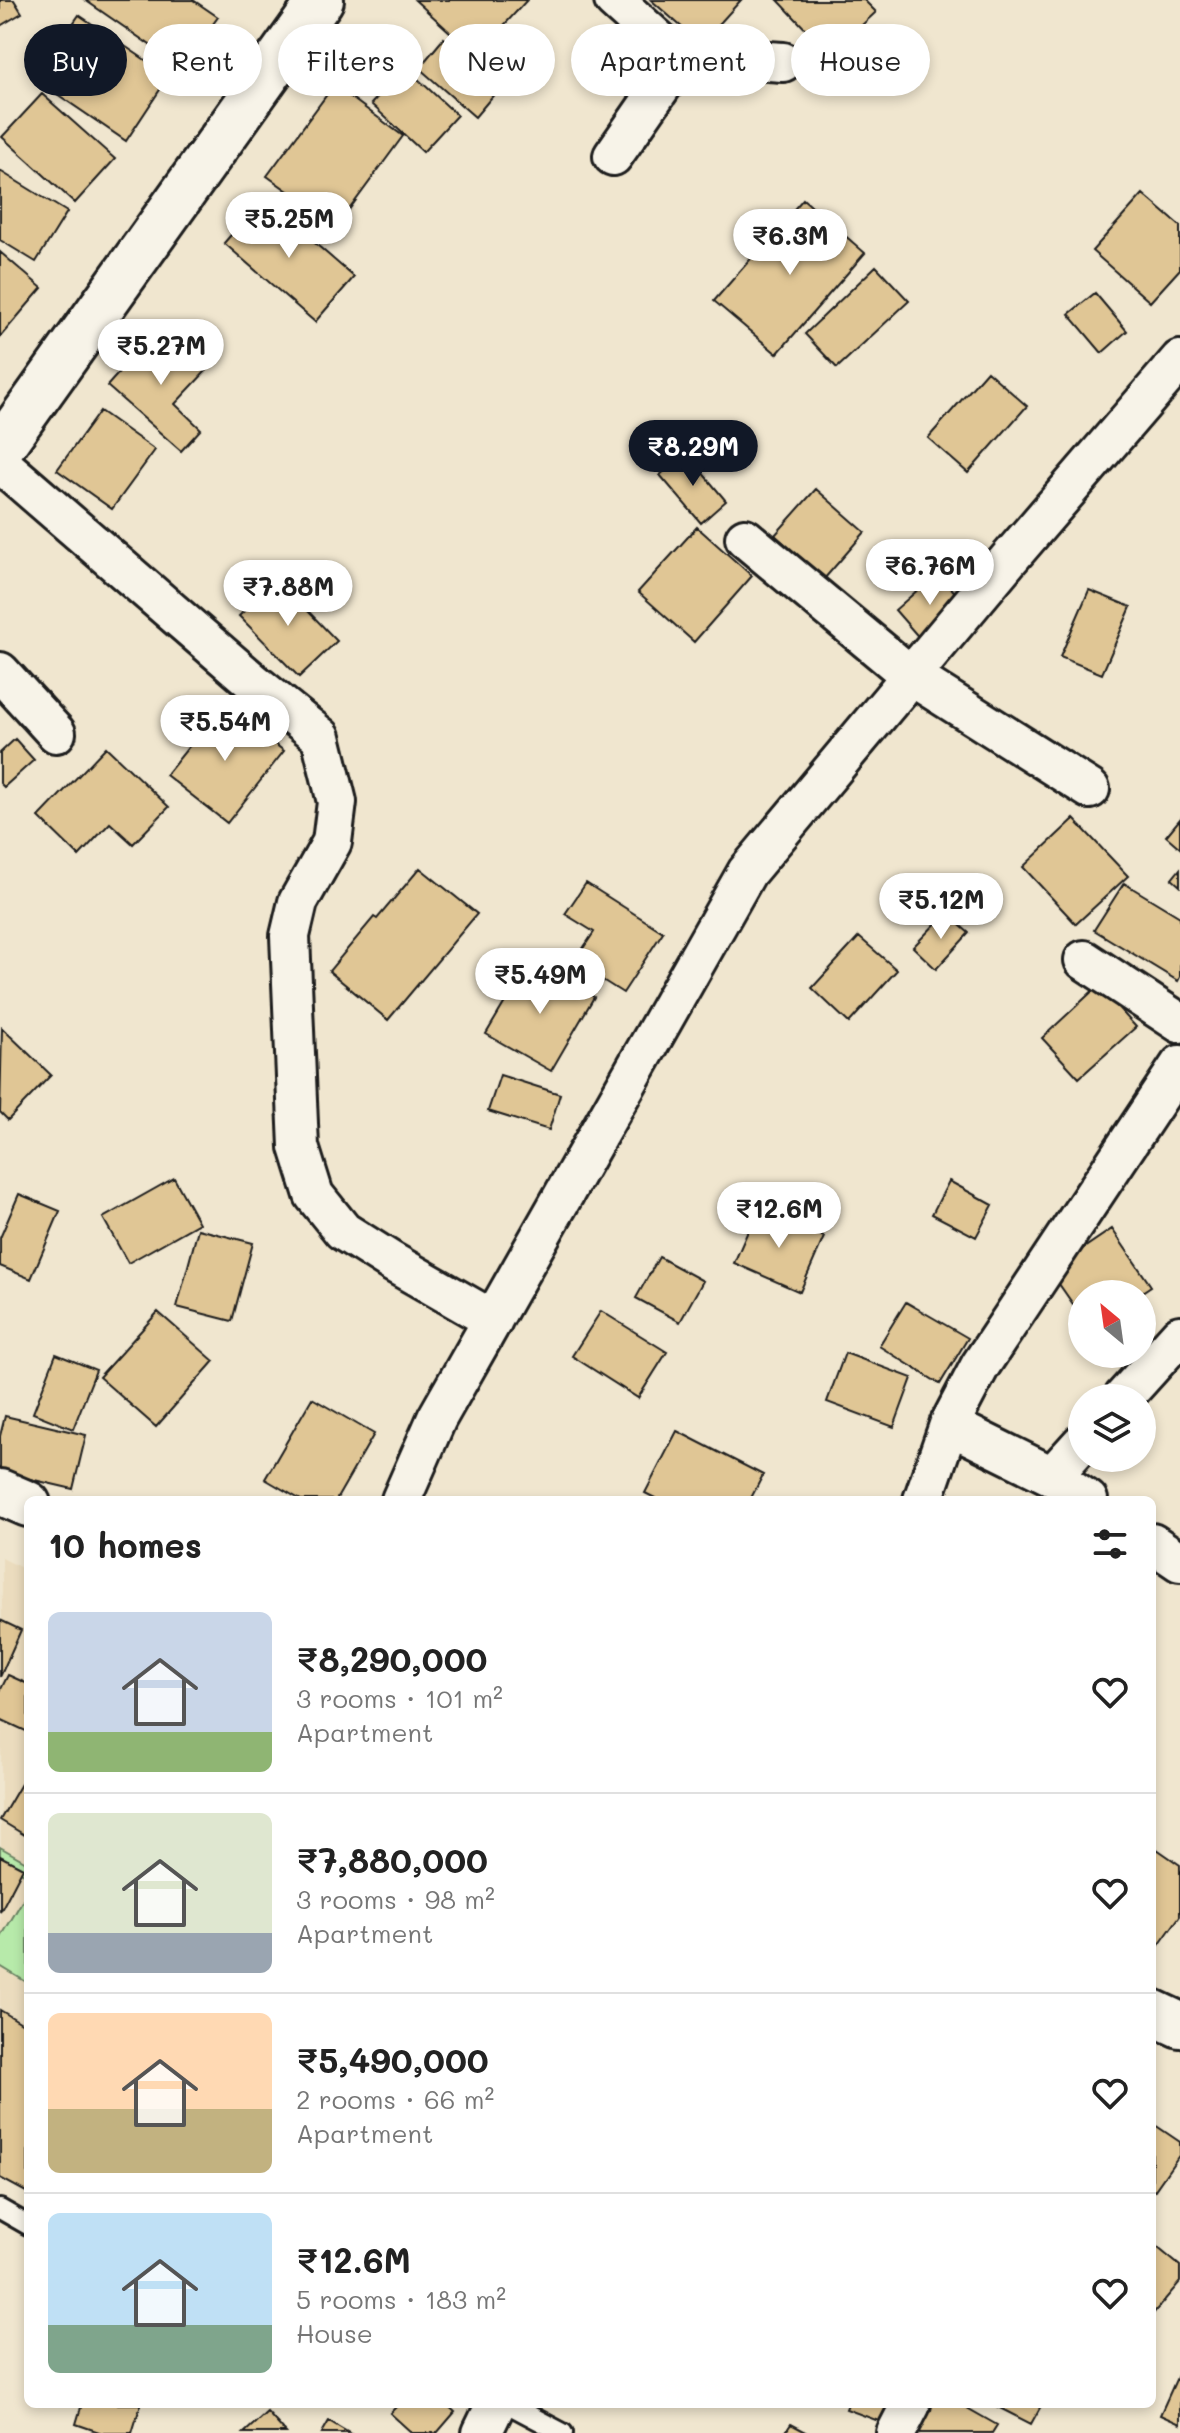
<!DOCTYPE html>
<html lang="en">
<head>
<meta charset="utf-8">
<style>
  body { margin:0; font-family:Mali,sans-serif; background:#f2f2f2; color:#222; height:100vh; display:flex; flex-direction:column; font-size:30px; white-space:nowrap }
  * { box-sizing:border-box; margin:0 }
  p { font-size:26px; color:#767676 }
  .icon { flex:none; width:44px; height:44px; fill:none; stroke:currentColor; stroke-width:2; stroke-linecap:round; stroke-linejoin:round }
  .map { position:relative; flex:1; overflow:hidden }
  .drawer { position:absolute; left:24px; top:1496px; width:1132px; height:912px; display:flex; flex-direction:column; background:#fff; border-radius:12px; box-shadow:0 4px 12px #0003 }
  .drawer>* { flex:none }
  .banner { position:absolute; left:24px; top:24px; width:1132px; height:72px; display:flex; gap:16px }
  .needle { width:52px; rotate:331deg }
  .fabs { position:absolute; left:1068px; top:1280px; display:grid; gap:16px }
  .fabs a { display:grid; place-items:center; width:88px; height:88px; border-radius:50%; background:#fff; box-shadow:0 4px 12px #0003; font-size:40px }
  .price { position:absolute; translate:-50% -68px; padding:0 18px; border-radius:28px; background:#fff; color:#222; font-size:26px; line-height:52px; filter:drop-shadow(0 2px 4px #0008) }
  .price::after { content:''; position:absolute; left:50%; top:48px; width:24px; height:18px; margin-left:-12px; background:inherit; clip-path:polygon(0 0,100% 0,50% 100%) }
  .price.on { background:#111827; color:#fff }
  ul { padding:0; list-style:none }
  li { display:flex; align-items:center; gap:24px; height:200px; padding:0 24px }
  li+li { border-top:2px solid #e0e0e0 }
  li span { display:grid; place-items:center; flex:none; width:224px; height:160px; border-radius:12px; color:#555 }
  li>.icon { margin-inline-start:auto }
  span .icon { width:96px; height:96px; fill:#fffc; stroke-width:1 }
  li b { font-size:34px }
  h2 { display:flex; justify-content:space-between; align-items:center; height:96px; padding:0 24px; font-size:34px }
  .chip { padding:0 28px; border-radius:36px; background:#fff; box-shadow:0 4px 12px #0003; font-size:28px; line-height:72px }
  .chip.on { background:#111827; color:#fff }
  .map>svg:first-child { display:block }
  .built { fill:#ebdcbe }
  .green { fill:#b7eaaa; stroke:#6a8363; stroke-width:2 }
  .building { fill:#e0c695; stroke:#1c1c1c; stroke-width:2 }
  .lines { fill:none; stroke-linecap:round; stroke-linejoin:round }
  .lane-casing { stroke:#1c1c1c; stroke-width:24 }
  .street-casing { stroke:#1c1c1c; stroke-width:44 }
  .secondary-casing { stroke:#1c1c1c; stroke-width:50 }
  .lane { stroke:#f7f3e8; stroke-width:18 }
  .street { stroke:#f7f3e8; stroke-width:38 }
  .secondary { stroke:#f7f3e8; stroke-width:44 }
</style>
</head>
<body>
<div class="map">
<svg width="1180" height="2433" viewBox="0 0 1180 2433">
  <rect width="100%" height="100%" fill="#f0e6cf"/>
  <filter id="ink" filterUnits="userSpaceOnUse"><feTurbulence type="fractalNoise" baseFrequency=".0125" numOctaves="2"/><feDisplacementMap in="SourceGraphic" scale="16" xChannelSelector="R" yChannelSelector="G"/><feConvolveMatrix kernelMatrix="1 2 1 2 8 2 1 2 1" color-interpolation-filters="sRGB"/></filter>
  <g filter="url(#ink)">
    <!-- built -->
    <path class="built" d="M2,1558L28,1571V2030L0,2013Z"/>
    <!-- green -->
    <path class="green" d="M0,1847L28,1863V1876L0,1861Z
      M28,1891V1983L0,1966V1939Z"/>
    <!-- building -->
    <path class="building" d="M0,0H14L22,13L0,26Z
      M85,0H193L218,17L182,67Z
      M415,0H527L476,56Z
      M651,0H741L701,44Z
      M778,0H864L876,12L830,55Z
      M79,15L169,76L126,141L35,79Z
      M444,38L501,86L475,117L419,68Z
      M405,67L457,115L423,152L371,104Z
      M334,85L403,136L337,226L267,176Z
      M42,94L115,159L75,203L2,137Z
      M0,171L67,212L36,262L0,240Z
      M1143,194L1180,226V269L1150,302L1092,251Z
      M263,198L354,277L315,322L224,243Z
      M803,199L865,253L777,354L714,301Z
      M0,252L42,288L0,337Z
      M876,266L909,301L837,368L805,334Z
      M1095,293L1127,331L1102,353L1069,314Z
      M160,327L207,370L175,404L201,429L181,451L107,386Z
      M987,371L1027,406L968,473L928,438Z
      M100,411L155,450L112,509L57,470Z
      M686,453L726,501L701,523L660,475Z
      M816,489L865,532L824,579L775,535Z
      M697,527L752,576L694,642L638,592Z
      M937,573L965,603L922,641L895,610Z
      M277,579L337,641L299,677L239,616Z
      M1089,590L1131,607L1102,674L1060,657Z
      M223,704L284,751L227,823L166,775Z
      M15,739L34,760L4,787L0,783V753Z
      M106,747L169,807L133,844L110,823L79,856L39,817Z
      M1074,819L1128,876L1076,924L1023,867Z
      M1180,819V848L1166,836Z
      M420,868L477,914L388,1020L329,971L374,917L377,919Z
      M1180,869V886L1172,879Z
      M586,883L663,932L623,993L574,962L594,932L565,914Z
      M1124,883L1180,917V977L1178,981L1094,930Z
      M946,913L969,933L936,969L913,947Z
      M859,937L897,970L849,1023L812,988Z
      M530,960L594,997L551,1071L486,1034Z
      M1098,986L1136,1027L1079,1078L1042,1038Z
      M2,1028L51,1075L8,1120L0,1112Z
      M500,1075L560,1094L549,1130L488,1111Z
      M174,1178L199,1223L128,1263L103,1218Z
      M949,1181L993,1205L976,1237L932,1214Z
      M19,1194L60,1211L31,1279L0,1266V1238Z
      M758,1208L824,1237L800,1292L734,1263Z
      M198,1229L253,1243L232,1321L177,1307Z
      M1112,1229L1151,1286L1139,1294H1082V1317L1050,1271Z
      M659,1257L703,1281L680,1322L636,1298Z
      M906,1302L968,1338L940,1384L879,1346Z
      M601,1311L667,1352L638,1398L572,1356Z
      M158,1312L214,1361L156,1427L99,1377Z
      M845,1353L912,1378L894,1427L827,1402Z
      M56,1354L96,1370L73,1429L33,1413Z
      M312,1398L374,1434L336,1500H301L265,1479Z
      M5,1416L86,1435L73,1489L0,1472V1436Z
      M677,1431L763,1475L750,1500H659L645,1493Z
      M0,1620L21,1630L0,1677Z
      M8,1675L28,1684V1732L0,1719V1691Z
      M28,1772V1837L0,1820Z
      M1157,1849L1180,1865V1916L1152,1955V1855Z
      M0,1856L23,1868L0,1912Z
      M0,2010L28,2027V2193L0,2178Z
      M1152,2123L1180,2142V2154L1152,2194Z
      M1152,2243L1180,2266V2282L1152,2315Z
      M1178,2375L1180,2376V2424L1160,2415Z
      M82,2404H141L132,2433H102L76,2424Z
      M399,2404H446L455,2412L437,2433H412L390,2413Z
      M848,2404H891L884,2423L846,2409Z
      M927,2404H960L997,2425L992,2433H911Z
      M992,2404H1042L1031,2424Z
      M267,2412L286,2433H244Z
      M329,2421L349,2433H322Z
      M791,2424L808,2433H785Z"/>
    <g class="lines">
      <defs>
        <path id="lane" d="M0,2209L28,2225
          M508,2404L563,2433"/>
        <path id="street" d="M614,0L675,55L783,62
          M613,156L683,55
          M0,463L253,682L321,737L337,802L332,842L298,902L290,936L299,1147L314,1195L343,1231L392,1262L493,1320
          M745,538L911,676L1090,789
          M0,672L56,733
          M1084,960L1180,1023
          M1123,1398L1180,1335
          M949,1425L980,1366L1180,1065
          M1052,1476L1082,1443
          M401,1500L437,1418L747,872L1008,560L1180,360
          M923,1500L949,1425L1052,1476L1088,1500
          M1152,1543L1180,1562
          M482,2433L496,2404
          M896,2433L911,2404"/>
        <path id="secondary" d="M0,449L321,0
          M0,1492L28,1504
          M1152,2012L1180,2025"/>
      </defs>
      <!-- lane casing -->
      <use href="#lane" class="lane-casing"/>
      <!-- street casing -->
      <use href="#street" class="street-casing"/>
      <!-- secondary casing -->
      <use href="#secondary" class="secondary-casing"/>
      <!-- lane -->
      <use href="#lane" class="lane"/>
      <!-- street -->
      <use href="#street" class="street"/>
      <!-- secondary -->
      <use href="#secondary" class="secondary"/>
    </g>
  </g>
</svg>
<div class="fabs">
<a><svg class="needle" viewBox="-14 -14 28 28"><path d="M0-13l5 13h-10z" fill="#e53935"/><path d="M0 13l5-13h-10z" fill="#767676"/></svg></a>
<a><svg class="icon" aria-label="layers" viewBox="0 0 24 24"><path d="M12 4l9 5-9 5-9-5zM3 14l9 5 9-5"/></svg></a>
</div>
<b class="price" style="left:289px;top:260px">₹5.25M</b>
<b class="price" style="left:790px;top:277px">₹6.3M</b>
<b class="price" style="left:161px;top:387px">₹5.27M</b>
<b class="price on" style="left:693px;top:488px">₹8.29M</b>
<b class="price" style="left:930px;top:607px">₹6.76M</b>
<b class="price" style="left:288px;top:628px">₹7.88M</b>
<b class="price" style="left:225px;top:763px">₹5.54M</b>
<b class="price" style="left:941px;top:941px">₹5.12M</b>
<b class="price" style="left:540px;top:1016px">₹5.49M</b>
<b class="price" style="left:779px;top:1250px">₹12.6M</b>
<div class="banner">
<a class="chip on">Buy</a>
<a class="chip">Rent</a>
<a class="chip">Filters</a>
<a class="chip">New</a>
<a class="chip">Apartment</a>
<a class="chip">House</a>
</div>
<section class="drawer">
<h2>10 homes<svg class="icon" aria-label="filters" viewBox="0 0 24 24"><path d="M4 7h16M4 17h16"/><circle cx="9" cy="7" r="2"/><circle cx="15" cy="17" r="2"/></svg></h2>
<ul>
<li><span style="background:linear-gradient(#c9d6e8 75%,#8fb573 0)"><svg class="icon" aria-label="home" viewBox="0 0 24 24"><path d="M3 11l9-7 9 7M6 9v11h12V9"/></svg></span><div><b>₹8,290,000</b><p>3 rooms · 101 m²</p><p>Apartment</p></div><svg class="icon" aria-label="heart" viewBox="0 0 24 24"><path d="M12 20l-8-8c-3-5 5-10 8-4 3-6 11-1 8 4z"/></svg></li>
<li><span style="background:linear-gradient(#dfe7d0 75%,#9aa5b1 0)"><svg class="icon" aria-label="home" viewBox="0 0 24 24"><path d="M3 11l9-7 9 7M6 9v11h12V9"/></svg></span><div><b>₹7,880,000</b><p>3 rooms · 98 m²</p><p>Apartment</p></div><svg class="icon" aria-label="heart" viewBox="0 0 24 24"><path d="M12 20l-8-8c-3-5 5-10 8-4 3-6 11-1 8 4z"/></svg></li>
<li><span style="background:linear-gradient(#ffd9b3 60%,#c2b280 0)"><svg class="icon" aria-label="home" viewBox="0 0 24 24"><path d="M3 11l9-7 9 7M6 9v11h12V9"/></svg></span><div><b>₹5,490,000</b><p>2 rooms · 66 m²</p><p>Apartment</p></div><svg class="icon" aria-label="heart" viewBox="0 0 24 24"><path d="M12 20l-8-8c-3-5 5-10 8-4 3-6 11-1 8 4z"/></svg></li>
<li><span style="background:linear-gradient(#bfe0f5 70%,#7fa58c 0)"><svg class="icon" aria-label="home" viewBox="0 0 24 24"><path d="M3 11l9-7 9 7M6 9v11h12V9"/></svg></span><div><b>₹12.6M</b><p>5 rooms · 183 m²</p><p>House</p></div><svg class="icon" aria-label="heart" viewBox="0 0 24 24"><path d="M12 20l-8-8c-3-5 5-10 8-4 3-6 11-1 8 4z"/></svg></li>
</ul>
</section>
</div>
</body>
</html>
